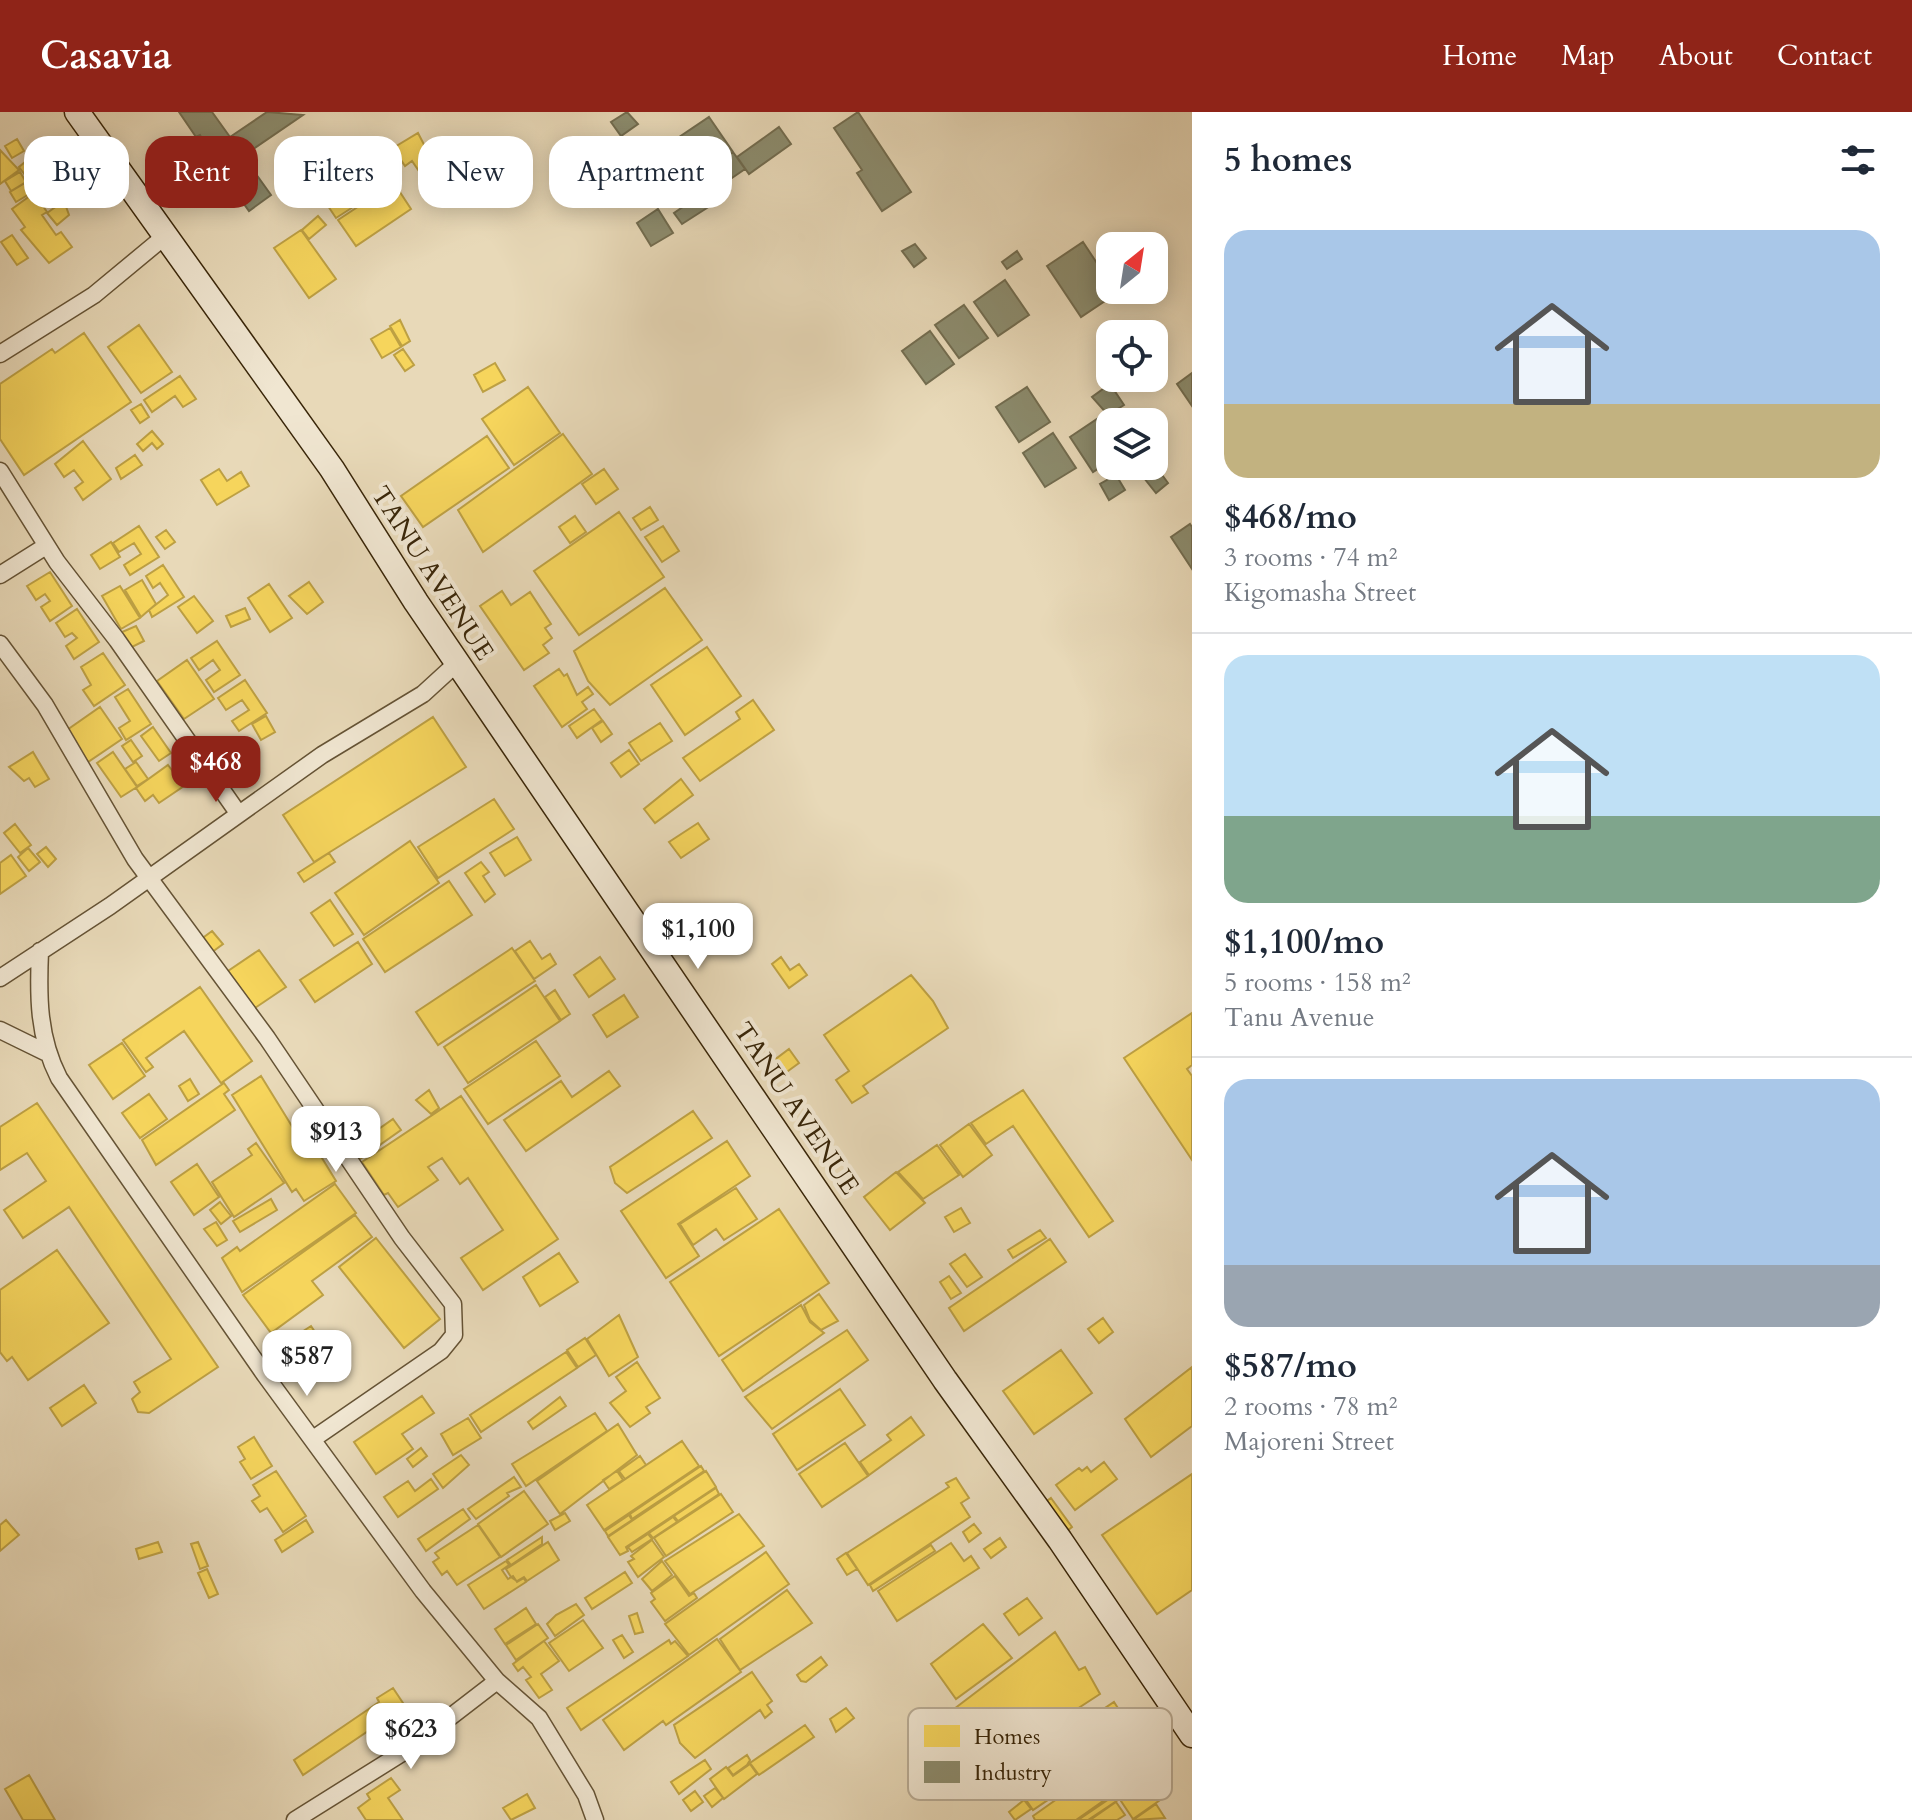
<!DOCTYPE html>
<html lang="en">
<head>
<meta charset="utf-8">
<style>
  body { margin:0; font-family:Cardo,serif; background:#f6f6f7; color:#1f2937; height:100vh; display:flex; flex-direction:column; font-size:30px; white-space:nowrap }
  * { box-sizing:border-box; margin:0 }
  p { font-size:26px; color:#747a83 }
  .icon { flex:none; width:44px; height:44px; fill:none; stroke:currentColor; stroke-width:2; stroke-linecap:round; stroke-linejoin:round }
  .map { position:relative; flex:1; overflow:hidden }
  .side { display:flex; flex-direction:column; background:#fff; width:720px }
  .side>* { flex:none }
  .top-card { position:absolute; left:24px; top:24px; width:760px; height:72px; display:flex; gap:16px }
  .needle { width:52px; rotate:30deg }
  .tools { position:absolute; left:1096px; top:120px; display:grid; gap:16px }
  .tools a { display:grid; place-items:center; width:72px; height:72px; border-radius:16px; background:#fff; box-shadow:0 4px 20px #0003; font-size:40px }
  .price { position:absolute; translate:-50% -68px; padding:0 18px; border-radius:16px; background:#fff; color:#222; font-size:26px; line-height:52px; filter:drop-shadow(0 2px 4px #0008) }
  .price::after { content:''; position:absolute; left:50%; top:48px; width:24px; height:18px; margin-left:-12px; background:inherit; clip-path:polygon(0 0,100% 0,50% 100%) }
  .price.current { background:#8f2418; color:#fff }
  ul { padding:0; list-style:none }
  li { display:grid; align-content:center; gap:16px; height:424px; padding:0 32px }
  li+li { border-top:2px solid #e0e1e3 }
  li span { display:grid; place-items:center; height:248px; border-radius:24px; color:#555 }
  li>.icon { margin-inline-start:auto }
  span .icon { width:144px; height:144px; fill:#fffc; stroke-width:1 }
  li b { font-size:34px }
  h2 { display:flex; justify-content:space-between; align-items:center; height:96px; padding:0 32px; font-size:34px }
  .chip { padding:0 28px; border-radius:24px; background:#fff; box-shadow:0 4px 20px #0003; font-size:28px; line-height:72px }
  .chip.current { background:#8f2418; color:#fff }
  header { display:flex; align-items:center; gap:48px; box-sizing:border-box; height:112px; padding:0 40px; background:#8f2418; color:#fff }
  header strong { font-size:38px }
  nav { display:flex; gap:44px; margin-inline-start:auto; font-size:28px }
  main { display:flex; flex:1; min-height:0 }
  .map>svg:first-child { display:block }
  .homes { fill:#f6d55c; stroke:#bda043; stroke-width:2 }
  .industry { fill:#8c8c6e; stroke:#736d50; stroke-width:2 }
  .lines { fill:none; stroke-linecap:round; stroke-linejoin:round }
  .street-casing { stroke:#655335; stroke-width:19 }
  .secondary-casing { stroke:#392609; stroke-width:27 }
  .street { stroke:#f0e6d1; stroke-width:16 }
  .secondary { stroke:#f0e6d1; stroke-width:24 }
  .labels { text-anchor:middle; stroke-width:8; stroke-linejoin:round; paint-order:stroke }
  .street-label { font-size:26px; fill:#392609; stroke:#f0e6d1 }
  .key { fill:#f0e6d1; stroke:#b9ac95; stroke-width:2 }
  .key-label { font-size:22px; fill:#392609 }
</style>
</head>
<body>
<header>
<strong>Casavia</strong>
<nav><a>Home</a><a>Map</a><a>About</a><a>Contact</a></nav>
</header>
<main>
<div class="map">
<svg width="1192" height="1708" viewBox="0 0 1192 1708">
  <rect width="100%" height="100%" fill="#e8d9b8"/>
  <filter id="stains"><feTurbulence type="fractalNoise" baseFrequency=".0025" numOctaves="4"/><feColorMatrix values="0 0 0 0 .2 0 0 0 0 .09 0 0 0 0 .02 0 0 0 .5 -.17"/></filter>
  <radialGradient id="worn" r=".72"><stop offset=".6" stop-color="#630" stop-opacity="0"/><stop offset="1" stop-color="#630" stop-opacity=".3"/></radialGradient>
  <!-- homes -->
  <path class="homes" d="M418,21L432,48L436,45L447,63L429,74L412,49L405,54L393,36Z
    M17,27L24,39L12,46L5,34Z
    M0,38L19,58L0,72Z
    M379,44L395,68L336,106L320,82Z
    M30,46L40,60L29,68L19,55Z
    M20,60L26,70L11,79L5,69Z
    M25,71L31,81L16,90L10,80Z
    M394,71L411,97L356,134L338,108Z
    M34,81L47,100L42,103L56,123L61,120L72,135L49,151L21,118L25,115L12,97Z
    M64,89L69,103L57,113L47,101Z
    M318,104L326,113L309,127L302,118Z
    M301,118L336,167L309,186L274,136Z
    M12,123L28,146L17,153L1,130Z
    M400,208L410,229L402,234L390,214Z
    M139,213L172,260L141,281L108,235Z
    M390,216L401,235L382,246L371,227Z
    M84,221L131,290L24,363L0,327V272L52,237L55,241Z
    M403,237L414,253L405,259L394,243Z
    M495,251L505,268L483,280L474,263Z
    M180,264L196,287L183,295L175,284L152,300L144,288Z
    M528,275L560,321L514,353L482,307Z
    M141,292L149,305L140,311L131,298Z
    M152,319L163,332L157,337L152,331L143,339L137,332Z
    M563,322L592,362L483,440L458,398Z
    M487,324L509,356L423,415L401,384Z
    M83,329L111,367L83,388L75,376L83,370L74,358L64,365L55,352Z
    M135,343L142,353L121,367L116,356Z
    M219,357L227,369L241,360L249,374L217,393L201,368Z
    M604,357L618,377L596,392L582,372Z
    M650,395L658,408L641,418L633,406Z
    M619,400L664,465L579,523L534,459Z
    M575,404L586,420L570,431L559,415Z
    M139,414L159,445L130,463L124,453L141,442L134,431L119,440L113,431Z
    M663,414L679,439L662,450L645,425Z
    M166,418L175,430L165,437L156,425Z
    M111,430L120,445L100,457L91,443Z
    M163,453L184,485L152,505L149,498L168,483L160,471L153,476L146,464Z
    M50,460L72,494L50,509L41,495L50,489L45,482L36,488L27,474Z
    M142,468L156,492L141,505L125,478Z
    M309,470L323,490L307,502L289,484Z
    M269,472L292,506L270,520L248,486Z
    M120,474L140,506L121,517L102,484Z
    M665,476L702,528L610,593L588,569L574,539Z
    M502,479L511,493L530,480L551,512L545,516L552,526L543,533L549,541L524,558L480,494Z
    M194,484L213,509L197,521L178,495Z
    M245,496L250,507L231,515L226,504Z
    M77,497L99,530L74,547L66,534L77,526L72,521L65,525L56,511Z
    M136,514L144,529L130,536L122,520Z
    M217,529L240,563L214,580L206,568L220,558L213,548L199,558L191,546Z
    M707,535L741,584L685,623L651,573Z
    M103,541L125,573L94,594L83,578L91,573L81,555Z
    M187,548L214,587L184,607L157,569Z
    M559,557L564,564L567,562L577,583L588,575L593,582L582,590L587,597L562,615L534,574Z
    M245,568L267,601L239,619L232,609L249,598L242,588L226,598L218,586Z
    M128,577L151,612L126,628L119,616L130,609L115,585Z
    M753,588L774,618L700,669L683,646L740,607L736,600Z
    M100,595L122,627L88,650L67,618Z
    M594,597L602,608L577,626L569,614Z
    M266,604L275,620L261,628L252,612Z
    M433,605L466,655L314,750L283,703Z
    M603,609L612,622L601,630L592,616Z
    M660,611L672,629L641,649L629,631Z
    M153,615L171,641L159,649L141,624Z
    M131,628L142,644L133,650L122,634Z
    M629,638L639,652L621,665L611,651Z
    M33,640L49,667L35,675L29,666L24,669L9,655Z
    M113,640L137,675L121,685L97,651Z
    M136,650L148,667L137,674L125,657Z
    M168,653L184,674L159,691L153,683L145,689L136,676Z
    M681,667L693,683L655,711L644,697Z
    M494,687L514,717L438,766L418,735Z
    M698,711L709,727L681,746L669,730Z
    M15,712L31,733L20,741L4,721Z
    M517,725L531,748L505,764L490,741Z
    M410,729L439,771L364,823L335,781Z
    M46,735L56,747L48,755L37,742Z
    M28,736L40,750L29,759L18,745Z
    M329,741L335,750L304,770L298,761Z
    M11,743L26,764L0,782V751Z
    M481,750L489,760L483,764L495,782L485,790L465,761Z
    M449,769L472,803L385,860L363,827Z
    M330,788L353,822L334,834L311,801Z
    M212,819L223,832L211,841L200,828Z
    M530,829L542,847L550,842L556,852L534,867L515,839Z
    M358,830L372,852L315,890L300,868Z
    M512,836L535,869L438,933L416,900Z
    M259,838L286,875L255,896L228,859Z
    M600,845L615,867L589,885L574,863Z
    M781,845L790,858L799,852L807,863L789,876L772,852Z
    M911,863L933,889L948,916L863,974L868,981L852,991L836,968L849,959L824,923Z
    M536,873L560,909L468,971L444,935Z
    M200,875L252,949L221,971L184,919L146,946L153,955L146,960L123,928Z
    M555,878L570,902L561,908L545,885Z
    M624,883L638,905L607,925L593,903Z
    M1192,901V953L1187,957L1192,964V1048L1124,946Z
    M536,929L560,964L488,1012L464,977Z
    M122,931L145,964L113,987L89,953Z
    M789,937L799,951L784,962L773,949Z
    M609,959L620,974L526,1039L504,1008L561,969L572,985Z
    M261,964L306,1037L314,1033L336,1069L304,1089L296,1077L292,1080L232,983Z
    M190,967L199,982L188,989L179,974Z
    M224,971L229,978L224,982L235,998L156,1053L142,1028Z
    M429,978L439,996L431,1002L416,988Z
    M1023,978L1113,1109L1089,1125L1013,1014L986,1032L971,1011Z
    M149,982L167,1007L140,1026L122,1001Z
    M461,984L558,1127L483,1178L461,1146L503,1118L468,1066L460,1072L442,1046L428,1055L438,1068L398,1095L388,1081L384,1083L362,1050Z
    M37,991L218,1255L149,1301L138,1300L132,1287L140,1280L134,1270L171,1247L69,1095L23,1126L4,1098L46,1069L27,1041L0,1058V1015Z
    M693,999L712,1026L627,1081L615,1071L610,1055Z
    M393,1007L401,1018L357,1049L349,1038Z
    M969,1012L992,1043L963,1065L940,1033Z
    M727,1029L750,1064L678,1112L699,1144L666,1166L621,1099Z
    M256,1031L284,1071L234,1105L212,1070L252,1043L248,1037Z
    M937,1033L959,1063L923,1087L898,1060Z
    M197,1052L219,1085L194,1103L171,1070Z
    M896,1060L925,1091L890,1118L864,1085Z
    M335,1072L356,1101L242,1180L222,1146L237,1135L240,1139Z
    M736,1076L757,1107L724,1128L716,1117L693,1133L680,1112Z
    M271,1087L277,1098L240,1120L233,1109Z
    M220,1090L231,1104L221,1112L210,1098Z
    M961,1096L970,1111L954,1120L945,1105Z
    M779,1097L829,1171L719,1244L670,1170Z
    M355,1103L372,1125L312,1169L323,1183L271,1221L243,1183Z
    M216,1110L227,1128L217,1134L204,1117Z
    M1040,1118L1046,1126L1013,1146L1008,1138Z
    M376,1126L440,1207L404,1236L339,1155Z
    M1050,1127L1066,1150L964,1219L949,1196Z
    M57,1138L109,1211L28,1268L12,1245L7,1249L0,1240V1178Z
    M559,1141L578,1170L540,1194L523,1165Z
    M965,1142L982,1165L967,1175L950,1152Z
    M949,1164L961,1181L951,1187L940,1170Z
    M819,1182L838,1209L821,1218L810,1208L804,1193Z
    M801,1193L810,1210L824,1221L743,1279L722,1248Z
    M619,1203L638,1245L609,1264L587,1227Z
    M1103,1206L1113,1220L1099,1231L1088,1217Z
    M311,1214L325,1235L296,1253L283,1232Z
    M847,1218L868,1248L772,1317L745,1285Z
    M585,1226L596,1243L578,1255L567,1238Z
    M1061,1238L1092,1281L1034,1322L1003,1279Z
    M566,1240L577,1256L481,1320L470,1303Z
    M637,1250L660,1286L646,1295L650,1301L630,1315L610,1291L626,1279L616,1265Z
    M1192,1255V1314L1151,1345L1125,1307Z
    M84,1273L96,1291L62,1314L50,1296Z
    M840,1277L865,1313L797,1358L773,1322Z
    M422,1284L434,1301L402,1322L413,1337L376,1362L354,1330Z
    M560,1285L566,1294L533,1317L528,1310Z
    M595,1301L607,1319L526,1374L512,1352Z
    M911,1305L924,1323L869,1363L860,1350L891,1328L887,1323Z
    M468,1306L481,1326L453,1343L441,1322Z
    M618,1312L637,1343L560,1402L537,1369Z
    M254,1325L272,1354L251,1367L240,1350L245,1347L238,1335Z
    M682,1329L699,1354L604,1418L587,1393Z
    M845,1331L868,1364L822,1395L799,1362Z
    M421,1336L427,1344L413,1355L407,1347Z
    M461,1343L469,1353L443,1376L433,1362Z
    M640,1344L646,1353L625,1367L619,1359Z
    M1104,1350L1117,1367L1075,1398L1056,1373L1079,1356L1082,1359L1087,1355L1091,1360Z
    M701,1354L704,1359L632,1407L630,1402Z
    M276,1359L306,1404L283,1420L267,1396L260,1400L252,1389L260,1384L253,1373Z
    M617,1359L623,1368L609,1377L603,1368Z
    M706,1359L716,1375L626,1435L628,1439L620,1443L608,1425Z
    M1192,1362V1478L1157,1502L1102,1423Z
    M514,1365L521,1375L507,1381L509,1384L476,1407L468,1397Z
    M956,1366L969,1386L961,1391L970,1405L868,1473L847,1441L949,1375L946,1371Z
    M431,1367L438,1377L398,1405L384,1385L408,1369L415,1379Z
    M716,1376L719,1382L678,1409L674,1404Z
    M524,1379L548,1412L501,1445L478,1412Z
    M721,1382L733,1400L666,1444L654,1426Z
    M1051,1386L1072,1415L1062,1423L1041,1393Z
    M463,1397L470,1407L426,1439L418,1427Z
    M565,1401L570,1409L555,1418L550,1409Z
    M739,1402L764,1434L690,1482L665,1449Z
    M629,1403L632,1408L608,1424L605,1419Z
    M673,1405L677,1410L653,1426L649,1421Z
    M6,1408L19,1423L0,1439V1413Z
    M306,1408L313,1420L282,1440L275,1428Z
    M974,1412L981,1421L969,1430L963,1420Z
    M478,1413L500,1445L457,1473L447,1459L442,1463L433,1450L439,1446L435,1441Z
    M648,1422L652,1427L632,1440L628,1435Z
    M542,1425V1432L511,1453L507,1448Z
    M1000,1426L1006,1435L991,1446L984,1437Z
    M652,1428L664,1445L638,1465L628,1450L634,1447L631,1444Z
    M158,1430L162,1440L139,1447L136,1437Z
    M198,1430L208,1454L200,1457L191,1432Z
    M548,1430L559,1448L527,1469L524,1465L517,1469L511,1465L506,1457Z
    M951,1431L964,1449L971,1444L979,1456L897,1509L878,1479Z
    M931,1433L935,1439L873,1479L870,1473Z
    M766,1440L789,1472L689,1543L665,1512Z
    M846,1441L857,1457L847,1463L837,1447Z
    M506,1449L509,1453L502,1458L508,1467L513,1464L517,1470L524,1466L526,1470L484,1497L468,1473Z
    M662,1449L672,1463L652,1479L642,1467Z
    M207,1457L218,1482L209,1486L198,1461Z
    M625,1460L632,1471L592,1497L585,1486Z
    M675,1464L689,1484L694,1481L697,1486L665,1509L651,1490L655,1487L651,1481Z
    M787,1478L812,1511L740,1558L720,1527Z
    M1027,1486L1042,1506L1019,1523L1004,1502Z
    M576,1492L584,1503L555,1524L547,1512L556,1503Z
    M526,1496L536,1512L505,1532L495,1517Z
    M637,1501L643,1520L635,1522L629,1504Z
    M583,1508L603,1536L569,1559L549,1531Z
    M538,1512L548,1526L516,1548L506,1533Z
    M983,1512L1012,1546L956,1587L931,1552Z
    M1055,1520L1079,1558L1085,1555L1100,1582L1051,1614L1052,1617L1041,1624L1039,1621L988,1653L978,1644L954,1597Z
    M622,1523L633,1540L624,1546L613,1528Z
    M717,1527L741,1560L666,1613L663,1609L624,1638L603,1608Z
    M669,1528L671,1532L675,1529L688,1544L581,1618L567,1596Z
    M544,1529L559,1549L541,1562L552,1578L539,1586L526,1568L531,1565L523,1555L518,1559L513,1552Z
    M821,1545L827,1553L806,1570L801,1569L797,1563Z
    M752,1560L772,1589L767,1593L772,1600L765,1606L760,1598L695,1646L680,1631L674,1613Z
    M393,1576L405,1594L303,1663L294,1648L379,1590L377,1586Z
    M1114,1590L1138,1627L1033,1698L1020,1679L1015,1684L1004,1664L1037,1640L1038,1645L1065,1627L1063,1624Z
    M846,1596L854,1606L836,1620L830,1607Z
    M805,1613L814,1625L759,1663L750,1651Z
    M747,1643L750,1648L747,1653L733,1663L728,1656Z
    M705,1648L711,1657L679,1682L671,1670Z
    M750,1652L757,1662L724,1687L710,1667L726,1655L733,1664Z
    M1095,1660L1113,1682L1076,1708H1035L1033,1704Z
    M29,1663L55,1708H23L5,1677Z
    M1147,1663L1163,1686L1133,1707L1117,1683Z
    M391,1666L400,1678L388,1686L403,1708H366L358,1696L370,1687L367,1682Z
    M715,1676L723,1686L712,1695L704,1684Z
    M695,1679L703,1690L691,1699L683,1688Z
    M527,1682L535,1696L511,1708L503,1696Z
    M1115,1683L1118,1688L1088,1708H1078Z
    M1024,1688L1031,1697L1015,1708L1009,1700Z
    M1116,1690L1125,1703L1117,1708H1090Z
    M1156,1692L1165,1706L1134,1708H1133Z"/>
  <!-- industry -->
  <path class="industry" d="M179,0H212L230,25L267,0L303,3L227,55L230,58L223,63L200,23L196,25Z
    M627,0L638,12L621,24L611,10Z
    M858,0L911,80L882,99L857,61L862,58L834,16Z
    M709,5L733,40L672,80L648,46Z
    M779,15L791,32L749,62L737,45Z
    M733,40L745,57L732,66L719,49Z
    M256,62L271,83L249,99L234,78Z
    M702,82L710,94L682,112L674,101Z
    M658,97L673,121L651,134L637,111Z
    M1083,130L1110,171V178L1117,181L1081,205L1047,154Z
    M915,132L926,146L914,155L902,139Z
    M1017,139L1022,147L1007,157L1002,150Z
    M1005,168L1029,203L998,224L974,190Z
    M964,193L988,226L959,246L935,213Z
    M930,219L954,252L926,272L902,239Z
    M1192,261V294L1177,272Z
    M1110,272L1124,293L1108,303L1092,285Z
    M1027,275L1050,310L1019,330L996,295Z
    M1100,305L1110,320V349L1093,360L1070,325Z
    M1053,321L1076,356L1045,375L1023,341Z
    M1157,356L1168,371L1156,381L1144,366Z
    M1116,363L1125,378L1109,388L1100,372Z
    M1190,412L1192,415V457L1171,425Z"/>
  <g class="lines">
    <defs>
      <path id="street" d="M0,242L94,183L164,125
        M0,359L57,450L117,528L238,701
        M0,463L46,434
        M0,532L45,593L135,747L267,926L402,1126L453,1192L454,1223L441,1239L313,1327
        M40,839C38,884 38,925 59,966L265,1263L423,1479L497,1569L539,1606L586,1683L595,1708
        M0,866L110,794L322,643L423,582L458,550
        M0,918L45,940
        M295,1708L410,1636L497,1569"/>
      <path id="secondary" d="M77,0L332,357L416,490L945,1268L1060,1428L1192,1623"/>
    </defs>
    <!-- street casing -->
    <use href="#street" class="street-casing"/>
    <!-- secondary casing -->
    <use href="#secondary" class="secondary-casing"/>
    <!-- street -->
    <use href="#street" class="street"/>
    <!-- secondary -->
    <use href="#secondary" class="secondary"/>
  </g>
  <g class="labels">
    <!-- street labels -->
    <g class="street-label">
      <text transform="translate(433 461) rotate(57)" y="9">TANU AVENUE</text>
      <text transform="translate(797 996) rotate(56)" y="9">TANU AVENUE</text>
    </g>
  </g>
  <!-- legend -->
  <rect x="908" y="1596" width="264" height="92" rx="12" class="key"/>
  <rect x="924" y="1613" width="36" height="22" fill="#f6d55c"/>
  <rect x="924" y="1649" width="36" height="22" fill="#8c8c6e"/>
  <g class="key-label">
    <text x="974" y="1632">Homes</text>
    <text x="974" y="1668">Industry</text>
  </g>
  <rect width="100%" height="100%" filter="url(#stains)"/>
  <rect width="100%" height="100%" fill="url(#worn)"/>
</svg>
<div class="tools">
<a><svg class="needle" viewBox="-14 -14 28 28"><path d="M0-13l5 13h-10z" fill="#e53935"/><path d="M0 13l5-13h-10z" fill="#747a83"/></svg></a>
<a><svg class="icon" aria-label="locate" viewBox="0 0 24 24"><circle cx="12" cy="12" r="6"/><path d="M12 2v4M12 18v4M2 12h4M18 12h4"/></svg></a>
<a><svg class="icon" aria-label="layers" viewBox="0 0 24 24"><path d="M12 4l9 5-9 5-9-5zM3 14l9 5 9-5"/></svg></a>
</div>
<b class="price current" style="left:216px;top:692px">$468</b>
<b class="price" style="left:698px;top:859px">$1,100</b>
<b class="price" style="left:336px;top:1062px">$913</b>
<b class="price" style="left:307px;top:1286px">$587</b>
<b class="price" style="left:411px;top:1659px">$623</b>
<div class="top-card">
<a class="chip">Buy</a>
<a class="chip current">Rent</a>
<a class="chip">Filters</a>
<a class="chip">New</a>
<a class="chip">Apartment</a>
</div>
</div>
<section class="side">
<h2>5 homes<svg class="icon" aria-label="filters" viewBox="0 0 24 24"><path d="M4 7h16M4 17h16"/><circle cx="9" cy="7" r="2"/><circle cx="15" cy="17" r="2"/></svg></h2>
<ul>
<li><span style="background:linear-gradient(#a9c7e8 70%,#c2b280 0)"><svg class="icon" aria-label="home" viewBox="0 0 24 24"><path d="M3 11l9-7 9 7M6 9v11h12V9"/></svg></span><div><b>$468/mo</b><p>3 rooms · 74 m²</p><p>Kigomasha Street</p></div></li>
<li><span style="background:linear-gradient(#bfe0f5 65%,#7fa58c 0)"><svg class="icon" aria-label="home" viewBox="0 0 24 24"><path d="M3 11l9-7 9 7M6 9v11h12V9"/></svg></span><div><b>$1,100/mo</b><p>5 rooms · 158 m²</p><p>Tanu Avenue</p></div></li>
<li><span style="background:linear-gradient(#a9c7e8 75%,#9aa5b1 0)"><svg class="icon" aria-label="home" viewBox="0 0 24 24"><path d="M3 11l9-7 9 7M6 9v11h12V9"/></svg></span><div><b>$587/mo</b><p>2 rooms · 78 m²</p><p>Majoreni Street</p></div></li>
</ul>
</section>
</main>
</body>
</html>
